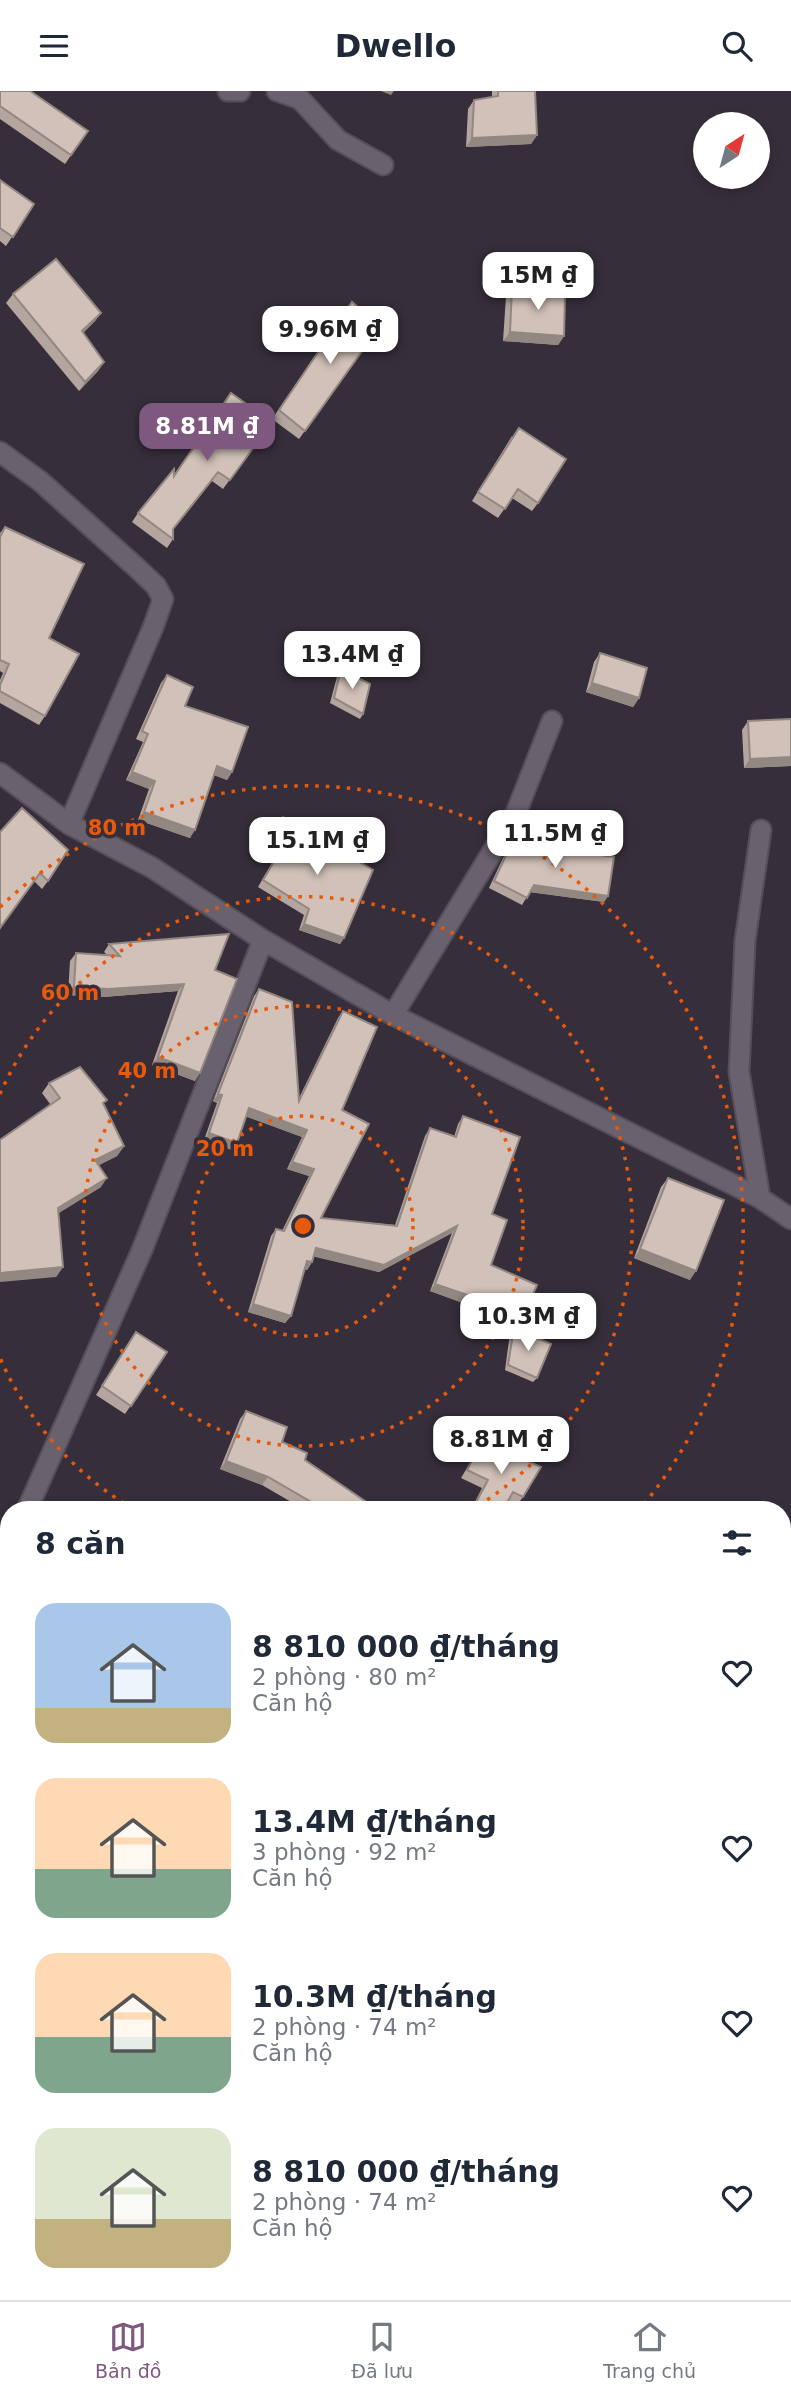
<!DOCTYPE html>
<html lang="vi">
<head>
<meta charset="utf-8">
<style>
  body { margin:0; font-family:"DejaVu Sans",sans-serif; background:#f2f2f3; color:#1f2937; height:100vh; display:flex; flex-direction:column; font-size:26px; white-space:nowrap }
  * { box-sizing:border-box; margin:0 }
  p { font-size:23px; color:#747a83 }
  .icon { flex:none; width:38px; height:38px; fill:none; stroke:currentColor; stroke-width:2; stroke-linecap:round; stroke-linejoin:round }
  .map { position:relative; flex:1; overflow:hidden }
  .panel { position:absolute; left:0px; top:1410px; width:791px; height:800px; display:flex; flex-direction:column; background:#fff; border-radius:28px 28px 0 0; box-shadow:0 4px 10px #0003 }
  .panel>* { flex:none }
  .needle { width:46px; rotate:36deg }
  .fabs { position:absolute; left:693px; top:21px; display:grid; gap:14px }
  .fabs a { display:grid; place-items:center; width:77px; height:77px; border-radius:50%; background:#fff; box-shadow:0 4px 10px #0003; font-size:35px }
  .price { position:absolute; translate:-50% -60px; padding:0 16px; border-radius:14px; background:#fff; color:#222; font-size:23px; line-height:46px; filter:drop-shadow(0 2px 4px #0008) }
  .price::after { content:''; position:absolute; left:50%; top:42px; width:21px; height:16px; margin-left:-10px; background:inherit; clip-path:polygon(0 0,100% 0,50% 100%) }
  .price.selected { background:#7e587f; color:#fff }
  ul { padding:0; list-style:none }
  li { display:flex; align-items:center; gap:21px; height:175px; padding:0 35px }
  li span { display:grid; place-items:center; flex:none; width:196px; height:140px; border-radius:21px; color:#555 }
  li>.icon { margin-inline-start:auto }
  span .icon { width:84px; height:84px; fill:#fffc; stroke-width:1 }
  li b { font-size:30px }
  h2 { display:flex; justify-content:space-between; align-items:center; height:84px; padding:0 35px; font-size:30px }
  header { display:flex; justify-content:space-between; align-items:center; height:91px; padding:0 35px; background:#fff; font-size:32px; font-weight:700 }
  .menu { display:flex; justify-content:space-around; align-items:center; height:98px; border-top:2px solid #e0e1e3; background:#fff; font-size:19px; color:#747a83 }
  .menu a { display:grid; justify-items:center; gap:4px }
  .menu .selected { color:#7e587f }
  .map>svg:first-child { display:block }
  .lines { fill:none; stroke-linecap:round; stroke-linejoin:round }
  .minor-casing { stroke:#544e59; stroke-width:23 }
  .secondary-casing { stroke:#544e59; stroke-width:23 }
  .minor { stroke:#69616e; stroke-width:19 }
  .secondary { stroke:#69616e; stroke-width:19 }
  .wall { fill:#b4a69e }
  .shaded-wall { fill:#928781 }
  .building { fill:#d1c1b8; stroke:#928781; stroke-width:2 }
  .ring { fill:none; stroke:#e8590c; stroke-width:3.5; stroke-dasharray:3.5 7 }
  .centre { fill:#e8590c; stroke:#362f3b; stroke-width:3.5 }
  .ring-label { font-size:21px; text-anchor:middle; font-weight:bold; fill:#e8590c; stroke:#362f3b; stroke-width:7; stroke-linejoin:round; paint-order:stroke }
</style>
</head>
<body>
<header><svg class="icon" aria-label="menu" viewBox="0 0 24 24"><path d="M4 6h16M4 12h16M4 18h16"/></svg>Dwello<svg class="icon" aria-label="search" viewBox="0 0 24 24"><circle cx="10" cy="10" r="6"/><path d="M15 15l6 6"/></svg></header>
<div class="map">
<svg width="791" height="2209" viewBox="0 0 791 2209">
  <rect width="100%" height="100%" fill="#362f3b"/>
  <g class="lines">
    <defs>
      <path id="minor" d="M228,0H240
        M277,0L300,8L338,49L383,74
        M0,361L40,390L137,477L156,495L163,508L154,534L69,733
        M0,682L69,733L151,776L263,849L393,924L760,1107L791,1128
        M393,924L516,722L552,630
        M760,1107L739,981L745,850L761,739
        M27,1419L142,1159L263,849
        M0,1479L9,1460
        M0,1492L9,1497"/>
      <path id="secondary" d="M782,2025L791,2020
        M483,2209L495,2202"/>
    </defs>
    <!-- minor casing -->
    <use href="#minor" class="minor-casing"/>
    <!-- secondary casing -->
    <use href="#secondary" class="secondary-casing"/>
    <!-- minor -->
    <use href="#minor" class="minor"/>
    <!-- secondary -->
    <use href="#secondary" class="secondary"/>
  </g>
  <!-- wall -->
  <path class="wall" d="M0,0L88,40L65,73L0,28Z
    M492,0H535L537,44L531,53L466,56L468,18L474,9L492,6Z
    M0,89L34,113L6,155L0,150Z
    M512,197L564,245L558,254L503,250L506,205Z
    M13,203L101,222L95,230L83,242L104,271L98,280L79,300L6,212Z
    M352,211L380,235L299,348L272,328Z
    M272,331L223,398L212,390L173,439V448L167,457L132,431L138,422L174,385Z
    M512,345L538,412L532,420L512,407L498,427L472,410Z
    M5,436L49,547L45,625L39,634L0,612V589L3,582L0,580V442Z
    M600,562L639,607L633,616L586,601L594,571Z
    M341,578L363,623L360,628L330,612L338,582Z
    M167,584L185,615L232,681L227,689L214,684L190,747L138,729L149,698L126,689L143,651L136,648L161,592Z
    M791,628V675L744,677L742,639L748,630Z
    M283,726L344,847L340,853L299,839L304,824L258,796L273,770L261,764Z
    M0,741L48,790L42,798L34,790Z
    M516,751L608,805L604,811L530,801L522,814L489,797L503,767L512,753L514,754Z
    M109,853L215,879L195,990L152,974L178,900L103,906L68,904L70,870L76,862L107,864L104,861Z
    M259,898L299,1007L338,927L343,920L342,1019L321,1127L395,1134L425,1045L430,1037L454,1046L458,1033L463,1025L492,1123L491,1174L522,1228L517,1235L474,1216L430,1200L452,1142L379,1181L314,1165L312,1171L307,1179L304,1178L291,1225L285,1232L248,1221L271,1145L276,1138L282,1140L309,1085L287,1078L302,1046L246,1025L232,1059L204,1049L217,1012L213,1010L254,905Z
    M49,992L104,1014L124,1055L117,1065L99,1074L101,1096L58,1122L63,1176L56,1186L50,1013L42,1002Z
    M668,1087L690,1189L634,1167L661,1096Z
    M514,1237L537,1287L533,1291L505,1279L510,1242Z
    M136,1241L167,1261L125,1323L96,1304Z
    M246,1320L282,1351L305,1369L378,1419H305L262,1394L220,1378L240,1328Z
    M483,1350L523,1406L517,1414L508,1410L503,1419H471L482,1397L461,1387Z
    M9,1638V1722L0,1694V1640Z
    M791,1919V1964L782,1954V1927Z
    M791,2066V2188L782,2179V2071Z"/>
  <!-- shaded-wall -->
  <path class="shaded-wall" d="M381,0H394L391,4Z
    M537,44L531,53L466,56L472,47Z
    M101,222L95,230L76,248L82,240Z
    M510,241L564,245L558,254L503,250Z
    M104,271L98,280L79,300L85,291Z
    M592,592L639,607L633,616L586,601Z
    M791,666V675L744,677L750,668Z
    M217,675L232,681L227,689L211,683Z
    M132,681L155,690L149,698L126,689Z
    M144,721L195,739L190,747L138,729Z
    M534,794L608,805L604,811L529,801Z
    M304,833L344,847L340,853L299,839Z
    M184,893L178,900L103,906L68,904L74,896Z
    M158,966L200,982L195,990L152,974Z
    M218,1003L222,1004L217,1012L213,1010Z
    M249,1017L307,1039L302,1046L244,1025Z
    M209,1042L237,1052L232,1059L204,1049Z
    M124,1055L117,1065L89,1079L95,1069Z
    M292,1071L314,1078L309,1085L287,1078Z
    M107,1087L101,1096L51,1127L58,1117Z
    M457,1135L452,1142L379,1181L311,1165L316,1157Z
    M640,1158L696,1180L690,1189L634,1167Z
    M307,1170L312,1171L307,1179L302,1177Z
    M63,1176L56,1186L0,1191V1182Z
    M435,1193L479,1208L474,1216L430,1200Z
    M253,1213L291,1225L285,1232L248,1221Z
    M226,1370L268,1386L262,1394L220,1378Z
    M0,1867L9,1868V1874L0,1873Z"/>
  <!-- building -->
  <path class="building" d="M0,0H30L88,40L71,64L0,15Z
    M498,0H535L537,44L472,47L474,9L498,5Z
    M0,89L34,113L13,146L0,137Z
    M56,168L101,222L82,240L104,271L85,291L13,203Z
    M512,197L565,201L564,245L510,241Z
    M352,211L380,235L305,340L279,319Z
    M231,302L272,331L230,389L218,381L173,438V448L138,422L174,378V385Z
    M519,337L566,368L538,412L518,398L505,418L478,401Z
    M5,436L84,473L49,547L79,563L45,625L0,600V594L9,573L0,569V446Z
    M600,562L647,577L639,607L592,592Z
    M341,578L370,593L363,623L334,607Z
    M167,584L193,596L185,615L248,636L232,681L217,675L195,739L144,721L155,690L132,681L148,643L142,640Z
    M791,628V666L750,668L748,630Z
    M22,717L68,759L48,790L40,782L0,837V741Z
    M283,726L373,779L344,847L304,833L309,818L263,789L278,764L265,757Z
    M516,751L614,766L608,805L534,794L527,807L494,790L508,760L512,753L515,754Z
    M229,843L215,879L237,888L200,982L158,966L184,893L109,898L74,896L76,862L120,865L109,853Z
    M259,898L292,911L299,1010L343,920L377,936L342,1019L369,1033L321,1127L397,1135L430,1037L456,1046L463,1025L520,1046L492,1123L507,1129L491,1174L537,1194L522,1228L479,1208L435,1193L457,1135L384,1174L316,1157L312,1171L307,1170L291,1225L253,1213L276,1138L284,1140L314,1078L292,1071L307,1039L249,1017L237,1052L209,1042L222,1004L218,1003Z
    M80,976L107,1009L103,1012L124,1055L95,1069L107,1087L58,1117L63,1176L0,1182V1049L60,1007L49,992Z
    M668,1087L724,1109L696,1180L640,1158Z
    M514,1237L551,1253L537,1287L508,1274Z
    M136,1241L167,1261L131,1315L102,1295Z
    M246,1320L287,1336L282,1351L307,1362L305,1369L378,1419H312L308,1417L311,1411L268,1386L226,1370Z
    M483,1350L541,1376L523,1406L513,1401L503,1419H472L488,1389L467,1379Z
    M9,1638V1707L0,1678V1640Z
    M0,1744L4,1745L0,1755Z
    M0,1808L9,1811V1868L0,1867Z
    M791,1919V1949L782,1939V1927Z
    M791,2066V2170L782,2161V2071Z
    M657,2202H698L709,2209H652Z"/>
  <!-- distance rings -->
  <g class="ring">
    <circle cx="303" cy="1135" r="110"/>
    <circle cx="303" cy="1135" r="220"/>
    <path d="M133 1418A330 330 0 0 1 0 1267M0 1003A330 330 0 1 1 473 1418"/>
    <path d="M0 816A440 440 0 0 1 640 1418"/>
  </g>
  <circle cx="303" cy="1135" r="10" class="centre"/>
  <g class="ring-label">
    <text x="117" y="744">80 m</text>
    <text x="70" y="909">60 m</text>
    <text x="147" y="987">40 m</text>
    <text x="225" y="1065">20 m</text>
  </g>
</svg>
<div class="fabs">
<a><svg class="needle" viewBox="-14 -14 28 28"><path d="M0-13l5 13h-10z" fill="#e53935"/><path d="M0 13l5-13h-10z" fill="#747a83"/></svg></a>
</div>
<b class="price" style="left:538px;top:221px">15M ₫</b>
<b class="price" style="left:330px;top:275px">9.96M ₫</b>
<b class="price selected" style="left:207px;top:372px">8.81M ₫</b>
<b class="price" style="left:352px;top:600px">13.4M ₫</b>
<b class="price" style="left:555px;top:779px">11.5M ₫</b>
<b class="price" style="left:317px;top:786px">15.1M ₫</b>
<b class="price" style="left:528px;top:1262px">10.3M ₫</b>
<b class="price" style="left:501px;top:1385px">8.81M ₫</b>
<section class="panel">
<h2>8 căn<svg class="icon" aria-label="filters" viewBox="0 0 24 24"><path d="M4 7h16M4 17h16"/><circle cx="9" cy="7" r="2"/><circle cx="15" cy="17" r="2"/></svg></h2>
<ul>
<li><span style="background:linear-gradient(#a9c7e8 75%,#c2b280 0)"><svg class="icon" aria-label="home" viewBox="0 0 24 24"><path d="M3 11l9-7 9 7M6 9v11h12V9"/></svg></span><div><b>8 810 000 ₫/tháng</b><p>2 phòng · 80 m²</p><p>Căn hộ</p></div><svg class="icon" aria-label="heart" viewBox="0 0 24 24"><path d="M12 20l-8-8c-3-5 5-10 8-4 3-6 11-1 8 4z"/></svg></li>
<li><span style="background:linear-gradient(#ffd9b3 65%,#7fa58c 0)"><svg class="icon" aria-label="home" viewBox="0 0 24 24"><path d="M3 11l9-7 9 7M6 9v11h12V9"/></svg></span><div><b>13.4M ₫/tháng</b><p>3 phòng · 92 m²</p><p>Căn hộ</p></div><svg class="icon" aria-label="heart" viewBox="0 0 24 24"><path d="M12 20l-8-8c-3-5 5-10 8-4 3-6 11-1 8 4z"/></svg></li>
<li><span style="background:linear-gradient(#ffd9b3 60%,#7fa58c 0)"><svg class="icon" aria-label="home" viewBox="0 0 24 24"><path d="M3 11l9-7 9 7M6 9v11h12V9"/></svg></span><div><b>10.3M ₫/tháng</b><p>2 phòng · 74 m²</p><p>Căn hộ</p></div><svg class="icon" aria-label="heart" viewBox="0 0 24 24"><path d="M12 20l-8-8c-3-5 5-10 8-4 3-6 11-1 8 4z"/></svg></li>
<li><span style="background:linear-gradient(#dfe7d0 65%,#c2b280 0)"><svg class="icon" aria-label="home" viewBox="0 0 24 24"><path d="M3 11l9-7 9 7M6 9v11h12V9"/></svg></span><div><b>8 810 000 ₫/tháng</b><p>2 phòng · 74 m²</p><p>Căn hộ</p></div><svg class="icon" aria-label="heart" viewBox="0 0 24 24"><path d="M12 20l-8-8c-3-5 5-10 8-4 3-6 11-1 8 4z"/></svg></li>
</ul>
</section>
</div>
<nav class="menu">
<a class="selected"><svg class="icon" aria-label="map" viewBox="0 0 24 24"><path d="M3 6l6-2 6 2 6-2v14l-6 2-6-2-6 2zM9 4v14M15 6v14"/></svg>Bản đồ</a>
<a><svg class="icon" aria-label="saved" viewBox="0 0 24 24"><path d="M7 4h10v16l-5-4-5 4z"/></svg>Đã lưu</a>
<a><svg class="icon" aria-label="home" viewBox="0 0 24 24"><path d="M3 11l9-7 9 7M6 9v11h12V9"/></svg>Trang chủ</a>
</nav>
</body>
</html>
